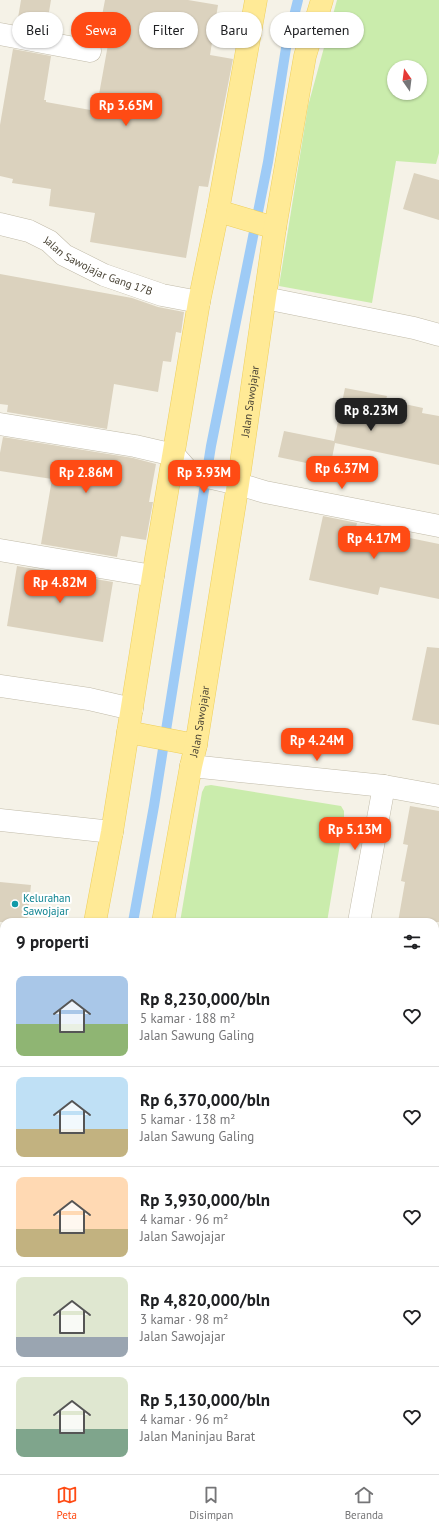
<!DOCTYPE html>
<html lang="id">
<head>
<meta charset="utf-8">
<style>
  body { margin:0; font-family:"PT Sans",sans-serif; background:#f6f6f6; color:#202124; height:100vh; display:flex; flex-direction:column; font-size:15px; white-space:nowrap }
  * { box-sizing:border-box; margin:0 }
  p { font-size:13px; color:#757577 }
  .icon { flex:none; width:22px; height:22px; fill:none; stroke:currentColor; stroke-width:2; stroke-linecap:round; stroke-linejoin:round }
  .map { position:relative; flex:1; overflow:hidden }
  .sheet { position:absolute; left:0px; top:918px; width:439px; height:556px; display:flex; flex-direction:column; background:#fff; border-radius:12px 12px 0 0; box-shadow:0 1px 3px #0004 }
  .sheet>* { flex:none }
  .guide { position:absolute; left:12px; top:12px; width:415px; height:36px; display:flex; gap:8px }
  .needle { width:26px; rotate:346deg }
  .controls { position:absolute; left:387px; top:60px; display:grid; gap:8px }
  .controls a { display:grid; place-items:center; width:40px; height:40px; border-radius:50%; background:#fff; box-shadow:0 1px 3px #0004; font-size:20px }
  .price { position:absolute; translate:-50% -34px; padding:0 9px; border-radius:8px; background:#ff4b14; color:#fff; font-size:13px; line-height:26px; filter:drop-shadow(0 1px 2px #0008) }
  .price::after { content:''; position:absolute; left:50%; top:24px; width:12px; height:9px; margin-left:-6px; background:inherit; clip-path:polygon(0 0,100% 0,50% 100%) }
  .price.current { background:#222; color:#fff }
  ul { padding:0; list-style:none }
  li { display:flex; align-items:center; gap:12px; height:100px; padding:0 16px }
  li+li { border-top:1px solid #e0e0e0 }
  li span { display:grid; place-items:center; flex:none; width:112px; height:80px; border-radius:8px; color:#555 }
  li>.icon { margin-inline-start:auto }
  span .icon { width:48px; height:48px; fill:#fffc; stroke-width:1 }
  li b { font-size:17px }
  h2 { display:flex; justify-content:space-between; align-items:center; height:48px; padding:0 16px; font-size:17px }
  .tag { padding:0 14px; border-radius:18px; background:#fff; box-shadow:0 1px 3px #0004; font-size:14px; line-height:36px }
  .tag.current { background:#ff4b14; color:#fff }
  .dock { display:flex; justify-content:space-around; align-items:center; height:56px; border-top:1px solid #e0e0e0; background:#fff; font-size:11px; color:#757577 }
  .dock a { display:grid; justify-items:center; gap:2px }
  .dock .current { color:#ff4b14 }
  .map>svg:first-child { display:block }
  .green { fill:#caecac; fill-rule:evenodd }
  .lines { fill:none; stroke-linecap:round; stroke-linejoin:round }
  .stream { stroke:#9ecbf6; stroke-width:10 }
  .building { fill:#dbd2be }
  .minor-casing { stroke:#c1bba9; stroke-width:23 }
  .major-casing { stroke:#eecf5c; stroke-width:23 }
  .minor { stroke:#fff; stroke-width:22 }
  .major { stroke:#ffea96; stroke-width:22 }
  .culture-dot { fill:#0f9aa8; stroke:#fff; stroke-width:1.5 }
  .labels { text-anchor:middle; stroke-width:4; stroke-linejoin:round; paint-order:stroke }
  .street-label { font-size:11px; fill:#494335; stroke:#fff }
  .culture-label { font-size:11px; fill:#0d838f; stroke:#fff; text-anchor:start }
</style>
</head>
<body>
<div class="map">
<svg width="439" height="1474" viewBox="0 0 439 1474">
  <rect width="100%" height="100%" fill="#f5f2e7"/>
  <!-- green -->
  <path class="green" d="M337,0H439V153L436,164L396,161L372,303L279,286L308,106ZM394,67H420V93H394Z
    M211,785L341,806L344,811V820L327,922H180L202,792L205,786Z
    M89,1470H235V1474H88Z"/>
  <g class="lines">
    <!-- stream -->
    <path class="stream" d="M133,922L154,806L211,446L268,162L286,48L298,0
      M35,1474V1470"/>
  </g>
  <!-- building -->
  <path class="building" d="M21,0H51L46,30L17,24Z
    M105,0H188L218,5L210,55L233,59L208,187L199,186L186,258L90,242L95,213L49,206L51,189L12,183L13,179L0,176V125L13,49L51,56L44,100H46V102L96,111L111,28L100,26Z
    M414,173L439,180V220L403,209Z
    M0,274L132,298L158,307L184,312L181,333L176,332L171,362L163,361L158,392L114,384L107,429L7,412L8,405L0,404Z
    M345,388L387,396L386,400L423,408L422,413L439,416V465L335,443L330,468L278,457L284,431L334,441Z
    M3,437L133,458L156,464L149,502H153L146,540L121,536L117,557L41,544L52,479L0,471V453Z
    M323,516L357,523L356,527L439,544V599L380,587L378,595L309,580Z
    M17,566L113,582L103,642L7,626Z
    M427,647L439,648V725L412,720Z
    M410,806L439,811V922H398L405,882L401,881L408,845L403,844Z
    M0,882L31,885L27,922H0Z"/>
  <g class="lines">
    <defs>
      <g id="minor">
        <path d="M0,34L90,51"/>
        <path id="s1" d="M0,224L29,231L49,241L64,255L104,275L162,295L199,302"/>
        <path d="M265,298L414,328L439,335"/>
        <path d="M0,424L135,446L174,455L190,473L238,484L265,492L439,526"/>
        <path d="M0,550L153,576"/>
        <path d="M0,686L89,699L132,709"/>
        <path d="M191,766L384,786L439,796"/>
        <path d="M0,820L112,832"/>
        <path d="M359,922L384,786"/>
        <path d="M0,1259L4,1260"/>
        <path d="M264,1474L265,1470"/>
      </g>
      <g id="major">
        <path d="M218,211L275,228"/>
        <path d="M128,732L196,745"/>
        <path d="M95,922L112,832L153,576L199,302L218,211L256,0"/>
        <path id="s2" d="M163,922L191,766L196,745L238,484L275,228L305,56L322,0"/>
        <path d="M0,1453L4,1429"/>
        <path d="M64,1474L65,1470"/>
      </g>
    </defs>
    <!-- minor casing -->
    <use href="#minor" class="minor-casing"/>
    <!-- major casing -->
    <use href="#major" class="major-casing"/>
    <!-- minor -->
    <use href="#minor" class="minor"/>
    <!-- major -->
    <use href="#major" class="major"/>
  </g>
  <!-- markers -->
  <circle class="culture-dot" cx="15" cy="904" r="4"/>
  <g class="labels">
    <!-- street labels -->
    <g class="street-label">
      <text dy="4" stroke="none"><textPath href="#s1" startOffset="108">Jalan Sawojajar Gang 17B</textPath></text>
      <text dy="4" stroke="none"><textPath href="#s2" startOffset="528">Jalan Sawojajar</textPath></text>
      <text dy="4" stroke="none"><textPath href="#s2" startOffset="204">Jalan Sawojajar</textPath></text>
    </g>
    <!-- culture labels -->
    <g class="culture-label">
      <text x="23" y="902">Kelurahan<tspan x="23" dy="13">Sawojajar</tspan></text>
    </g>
  </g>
</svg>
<div class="controls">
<a><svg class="needle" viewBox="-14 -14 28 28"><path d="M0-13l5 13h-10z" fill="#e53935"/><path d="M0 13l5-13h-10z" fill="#757577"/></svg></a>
</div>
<b class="price" style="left:126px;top:127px">Rp 3.65M</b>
<b class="price current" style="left:371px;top:432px">Rp 8.23M</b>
<b class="price" style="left:342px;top:490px">Rp 6.37M</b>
<b class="price" style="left:86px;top:494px">Rp 2.86M</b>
<b class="price" style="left:204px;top:494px">Rp 3.93M</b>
<b class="price" style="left:374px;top:560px">Rp 4.17M</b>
<b class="price" style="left:60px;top:604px">Rp 4.82M</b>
<b class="price" style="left:317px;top:762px">Rp 4.24M</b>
<b class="price" style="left:355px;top:851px">Rp 5.13M</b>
<div class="guide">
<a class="tag">Beli</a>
<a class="tag current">Sewa</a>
<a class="tag">Filter</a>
<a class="tag">Baru</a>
<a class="tag">Apartemen</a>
</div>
<section class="sheet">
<h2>9 properti<svg class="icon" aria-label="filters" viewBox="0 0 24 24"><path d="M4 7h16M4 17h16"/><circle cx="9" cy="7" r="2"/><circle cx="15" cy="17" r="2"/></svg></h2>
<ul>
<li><span style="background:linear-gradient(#a9c7e8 60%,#8fb573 0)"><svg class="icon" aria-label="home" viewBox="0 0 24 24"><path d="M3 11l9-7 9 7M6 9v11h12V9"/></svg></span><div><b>Rp 8,230,000/bln</b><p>5 kamar · 188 m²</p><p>Jalan Sawung Galing</p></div><svg class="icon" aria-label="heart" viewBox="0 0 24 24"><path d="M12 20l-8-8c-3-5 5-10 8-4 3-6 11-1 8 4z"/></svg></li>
<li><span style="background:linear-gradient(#bfe0f5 65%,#c2b280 0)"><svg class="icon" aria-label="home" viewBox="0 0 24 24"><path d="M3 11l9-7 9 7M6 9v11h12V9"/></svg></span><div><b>Rp 6,370,000/bln</b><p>5 kamar · 138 m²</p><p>Jalan Sawung Galing</p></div><svg class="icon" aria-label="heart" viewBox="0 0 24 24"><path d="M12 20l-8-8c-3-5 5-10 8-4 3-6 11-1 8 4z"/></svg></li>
<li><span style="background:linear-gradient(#ffd9b3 65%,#c2b280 0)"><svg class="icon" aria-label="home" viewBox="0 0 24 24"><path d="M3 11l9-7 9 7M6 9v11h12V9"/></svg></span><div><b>Rp 3,930,000/bln</b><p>4 kamar · 96 m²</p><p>Jalan Sawojajar</p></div><svg class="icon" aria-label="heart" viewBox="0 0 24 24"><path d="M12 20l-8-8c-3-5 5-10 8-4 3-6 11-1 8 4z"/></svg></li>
<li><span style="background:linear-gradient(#dfe7d0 75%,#9aa5b1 0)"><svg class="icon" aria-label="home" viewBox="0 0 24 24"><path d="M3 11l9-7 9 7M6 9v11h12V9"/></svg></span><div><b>Rp 4,820,000/bln</b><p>3 kamar · 98 m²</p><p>Jalan Sawojajar</p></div><svg class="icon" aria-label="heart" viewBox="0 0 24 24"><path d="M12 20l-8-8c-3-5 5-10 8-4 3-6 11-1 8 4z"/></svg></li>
<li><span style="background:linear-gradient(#dfe7d0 65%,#7fa58c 0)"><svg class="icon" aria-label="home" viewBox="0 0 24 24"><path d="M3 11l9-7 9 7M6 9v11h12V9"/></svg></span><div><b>Rp 5,130,000/bln</b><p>4 kamar · 96 m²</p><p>Jalan Maninjau Barat</p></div><svg class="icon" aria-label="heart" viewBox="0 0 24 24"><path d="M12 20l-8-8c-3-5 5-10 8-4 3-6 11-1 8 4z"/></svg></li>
</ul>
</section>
</div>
<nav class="dock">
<a class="current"><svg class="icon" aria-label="map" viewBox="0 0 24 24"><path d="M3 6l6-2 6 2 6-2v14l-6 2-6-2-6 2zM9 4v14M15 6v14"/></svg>Peta</a>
<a><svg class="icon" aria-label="saved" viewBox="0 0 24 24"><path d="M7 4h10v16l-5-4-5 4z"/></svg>Disimpan</a>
<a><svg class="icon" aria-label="home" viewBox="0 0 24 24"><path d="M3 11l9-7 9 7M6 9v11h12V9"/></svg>Beranda</a>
</nav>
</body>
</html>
